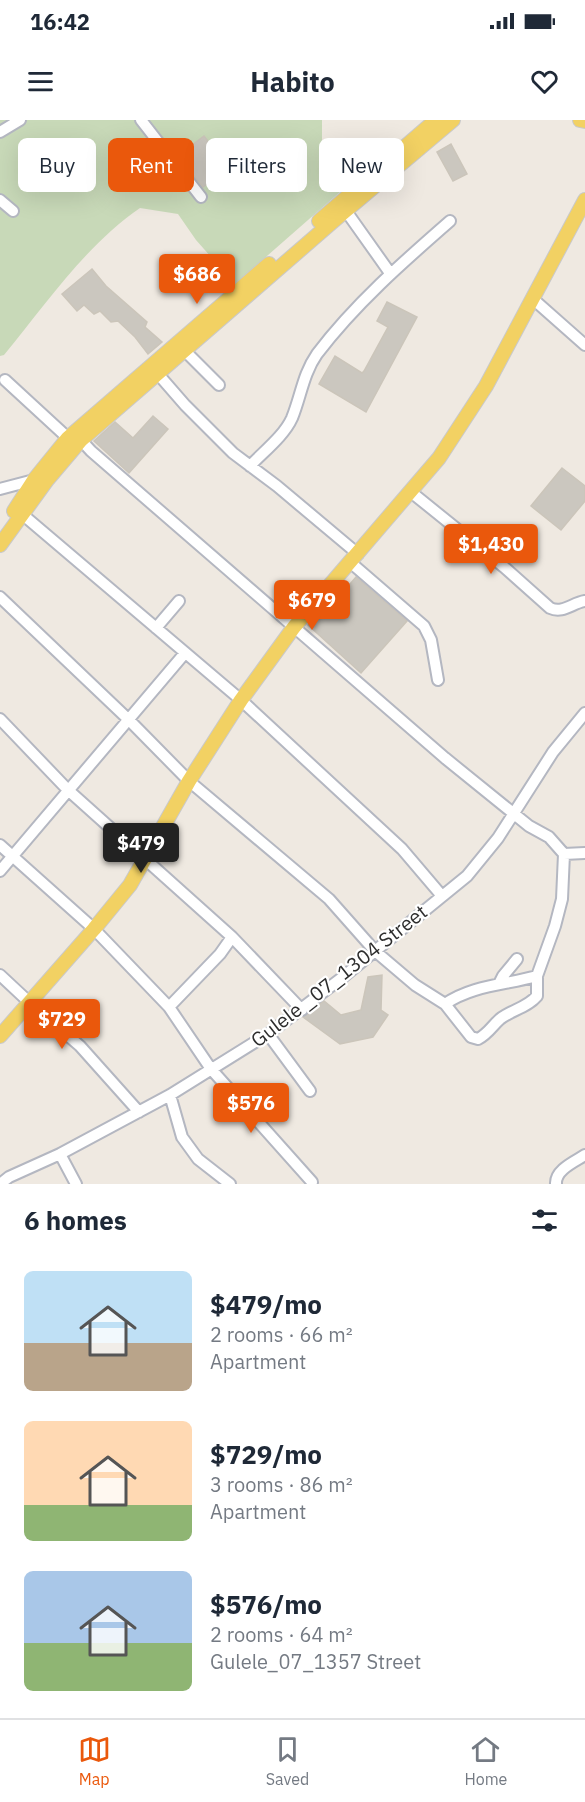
<!DOCTYPE html>
<html lang="en">
<head>
<meta charset="utf-8">
<style>
  body { margin:0; font-family:"IBM Plex Sans",sans-serif; background:#f6f6f7; color:#1f2937; height:100vh; display:flex; flex-direction:column; font-size:22px; white-space:nowrap }
  * { box-sizing:border-box; margin:0 }
  p { font-size:20px; color:#747a83 }
  .icon { flex:none; width:33px; height:33px; fill:none; stroke:currentColor; stroke-width:2; stroke-linecap:round; stroke-linejoin:round }
  .map { position:relative; height:1064px; overflow:hidden }
  .sheet { display:flex; flex-direction:column; background:#fff; flex:1 }
  .sheet>* { flex:none }
  .top-card { position:absolute; left:18px; top:18px; width:549px; height:54px; display:flex; gap:12px }
  .price { position:absolute; translate:-50% -51px; padding:0 14px; border-radius:6px; background:#ea580c; color:#fff; font-size:20px; line-height:39px; filter:drop-shadow(0 2px 3px #0008) }
  .price::after { content:''; position:absolute; left:50%; top:36px; width:18px; height:14px; margin-left:-9px; background:inherit; clip-path:polygon(0 0,100% 0,50% 100%) }
  .price.selected { background:#222; color:#fff }
  ul { padding:0; list-style:none }
  li { display:flex; align-items:center; gap:18px; height:150px; padding:0 24px }
  li span { display:grid; place-items:center; flex:none; width:168px; height:120px; border-radius:9px; color:#555 }
  li>.icon { margin-inline-start:auto }
  span .icon { width:72px; height:72px; fill:#fffc; stroke-width:1 }
  li b { font-size:26px }
  h2 { display:flex; justify-content:space-between; align-items:center; height:72px; padding:0 24px; font-size:26px }
  .tag { padding:0 21px; border-radius:9px; background:#fff; box-shadow:0 6px 24px #0002; font-size:21px; line-height:54px }
  .tag.selected { background:#ea580c; color:#fff }
  .status { display:flex; justify-content:space-between; align-items:center; height:42px; padding:0 30px; background:#fff; direction:ltr }
  .status svg { height:16px; fill:currentColor }
  header { display:flex; justify-content:space-between; align-items:center; height:78px; padding:0 24px; background:#fff; font-size:27px; font-weight:700 }
  .tabs { display:flex; justify-content:space-around; align-items:center; height:84px; border-top:2px solid #e0e1e3; background:#fff; font-size:16px; color:#747a83 }
  .tabs a { display:grid; justify-items:center; gap:3px }
  .tabs .selected { color:#ea580c }
  .map>svg:first-child { display:block }
  .cemetery { fill:#c8d9b8 }
  .building { fill:#cbc7bf; stroke:#cbc5ba; stroke-width:1.5 }
  .lines { fill:none; stroke-linecap:round; stroke-linejoin:round }
  .minor-casing { stroke:#b4b7c1; stroke-width:14 }
  .major-casing { stroke:#c9c9c9; stroke-width:16 }
  .minor { stroke:#fff; stroke-width:10 }
  .major { stroke:#f2d163; stroke-width:14 }
  .labels { text-anchor:middle; stroke-width:4.5; stroke-linejoin:round; paint-order:stroke }
  .street-label { font-size:20px; fill:#2e2e2e; stroke:#fff }
</style>
</head>
<body>
<div class="status"><b>16:42</b><svg viewBox="0 0 49 12"><path d="M0 12V9h3v3zM5 12V6h3v6zM10 12V3h3v9zM15 12V0h3v12zM26 1h20v11H26zM47 4h2v5h-2z"/></svg></div>
<header><svg class="icon" aria-label="menu" viewBox="0 0 24 24"><path d="M4 6h16M4 12h16M4 18h16"/></svg>Habito<svg class="icon" aria-label="heart" viewBox="0 0 24 24"><path d="M12 20l-8-8c-3-5 5-10 8-4 3-6 11-1 8 4z"/></svg></header>
<div class="map">
<svg width="585" height="1064" viewBox="0 0 585 1064">
  <rect width="100%" height="100%" fill="#efe9e1"/>
  <!-- cemetery -->
  <path class="cemetery" d="M0,0H322V30L340,72L235,164L196,120L178,94L140,88C85,126 46,184 4,235L0,236Z"/>
  <!-- building -->
  <path class="building" d="M204,16L228,48L203,67L178,36Z
    M451,24L467,54L453,61L437,32Z
    M92,149L106,166L147,202L145,207L162,222L148,234L135,217L118,201L111,202L100,191L94,194L84,185L77,191L62,174Z
    M387,182L417,197L366,292L319,264L335,236L362,253L364,251L388,207L377,201Z
    M153,296L168,309L129,353L94,321L115,302L133,318Z
    M562,348L585,366V381L561,410L531,386Z
    M356,457L407,501L361,553L308,505L334,477L337,479Z
    M382,855L381,890L388,895L373,917L340,924L303,897L324,881L341,895L361,890L368,857Z"/>
  <g class="lines">
    <defs>
      <path id="minor" d="M141,0L201,77
        M0,12L20,0
        M0,80L13,91
        M346,91L390,153
        M533,179L585,225
        M184,230L219,265
        M158,254L185,285L233,333L277,366L358,434
        M5,260L68,318
        M250,346C263,332 284,316 292,298C301,276 303,254 317,234C355,184 403,142 450,101
        M0,369L34,360
        M411,372L504,447L550,488C563,494 572,483 585,481
        M22,394L241,580L402,729L442,776
        M350,442L424,506L431,520L438,560
        M0,477L129,600L189,661L329,779L375,831L415,865L445,884C473,865 505,865 537,856L555,806L562,779L564,734L549,717L529,706L445,638L91,331L81,320
        M156,508L179,481
        M0,599L68,670L232,817L302,890
        M0,725L94,809L169,887L211,949L312,1062
        M564,734L585,733
        M0,751L185,533
        M0,855L30,883L80,926L139,992
        M499,864L503,856L517,839
        M445,884L471,917L478,919C488,914 492,906 500,899C511,890 527,888 537,876V856
        M169,887L220,834L232,817
        M268,914L310,971
        M170,975L182,1017L198,1039L230,1064
        M60,1034L76,1064
        M0,1064L9,1057L60,1034L170,975L268,914L343,857L467,756L498,718L553,632L585,593
        M556,1064C555,1050 574,1042 585,1035"/>
      <path id="major" d="M580,0L585,1
        M319,101L436,0
        M14,391L34,360L68,318L269,144
        M0,425L47,360L81,320L331,103L453,0
        M0,916L94,809L130,765L189,661L241,580L294,507L439,338L486,266L585,80"/>
    </defs>
    <!-- minor casing -->
    <use href="#minor" class="minor-casing"/>
    <!-- major casing -->
    <use href="#major" class="major-casing"/>
    <!-- minor -->
    <use href="#minor" class="minor"/>
    <!-- major -->
    <use href="#major" class="major"/>
  </g>
  <g class="labels">
    <!-- street labels -->
    <g class="street-label">
      <text transform="translate(339 856) rotate(-38)" y="7">Gulele _07_1304 Street</text>
    </g>
  </g>
</svg>
<b class="price" style="left:197px;top:185px">$686</b>
<b class="price" style="left:491px;top:455px">$1,430</b>
<b class="price" style="left:312px;top:511px">$679</b>
<b class="price selected" style="left:141px;top:754px">$479</b>
<b class="price" style="left:62px;top:930px">$729</b>
<b class="price" style="left:251px;top:1014px">$576</b>
<div class="top-card">
<a class="tag">Buy</a>
<a class="tag selected">Rent</a>
<a class="tag">Filters</a>
<a class="tag">New</a>
</div>
</div>
<section class="sheet">
<h2>6 homes<svg class="icon" aria-label="filters" viewBox="0 0 24 24"><path d="M4 7h16M4 17h16"/><circle cx="9" cy="7" r="2"/><circle cx="15" cy="17" r="2"/></svg></h2>
<ul>
<li><span style="background:linear-gradient(#bfe0f5 60%,#b9a48a 0)"><svg class="icon" aria-label="home" viewBox="0 0 24 24"><path d="M3 11l9-7 9 7M6 9v11h12V9"/></svg></span><div><b>$479/mo</b><p>2 rooms · 66 m²</p><p>Apartment</p></div></li>
<li><span style="background:linear-gradient(#ffd9b3 70%,#8fb573 0)"><svg class="icon" aria-label="home" viewBox="0 0 24 24"><path d="M3 11l9-7 9 7M6 9v11h12V9"/></svg></span><div><b>$729/mo</b><p>3 rooms · 86 m²</p><p>Apartment</p></div></li>
<li><span style="background:linear-gradient(#a9c7e8 60%,#8fb573 0)"><svg class="icon" aria-label="home" viewBox="0 0 24 24"><path d="M3 11l9-7 9 7M6 9v11h12V9"/></svg></span><div><b>$576/mo</b><p>2 rooms · 64 m²</p><p>Gulele_07_1357 Street</p></div></li>
</ul>
</section>
<nav class="tabs">
<a class="selected"><svg class="icon" aria-label="map" viewBox="0 0 24 24"><path d="M3 6l6-2 6 2 6-2v14l-6 2-6-2-6 2zM9 4v14M15 6v14"/></svg>Map</a>
<a><svg class="icon" aria-label="saved" viewBox="0 0 24 24"><path d="M7 4h10v16l-5-4-5 4z"/></svg>Saved</a>
<a><svg class="icon" aria-label="home" viewBox="0 0 24 24"><path d="M3 11l9-7 9 7M6 9v11h12V9"/></svg>Home</a>
</nav>
</body>
</html>
